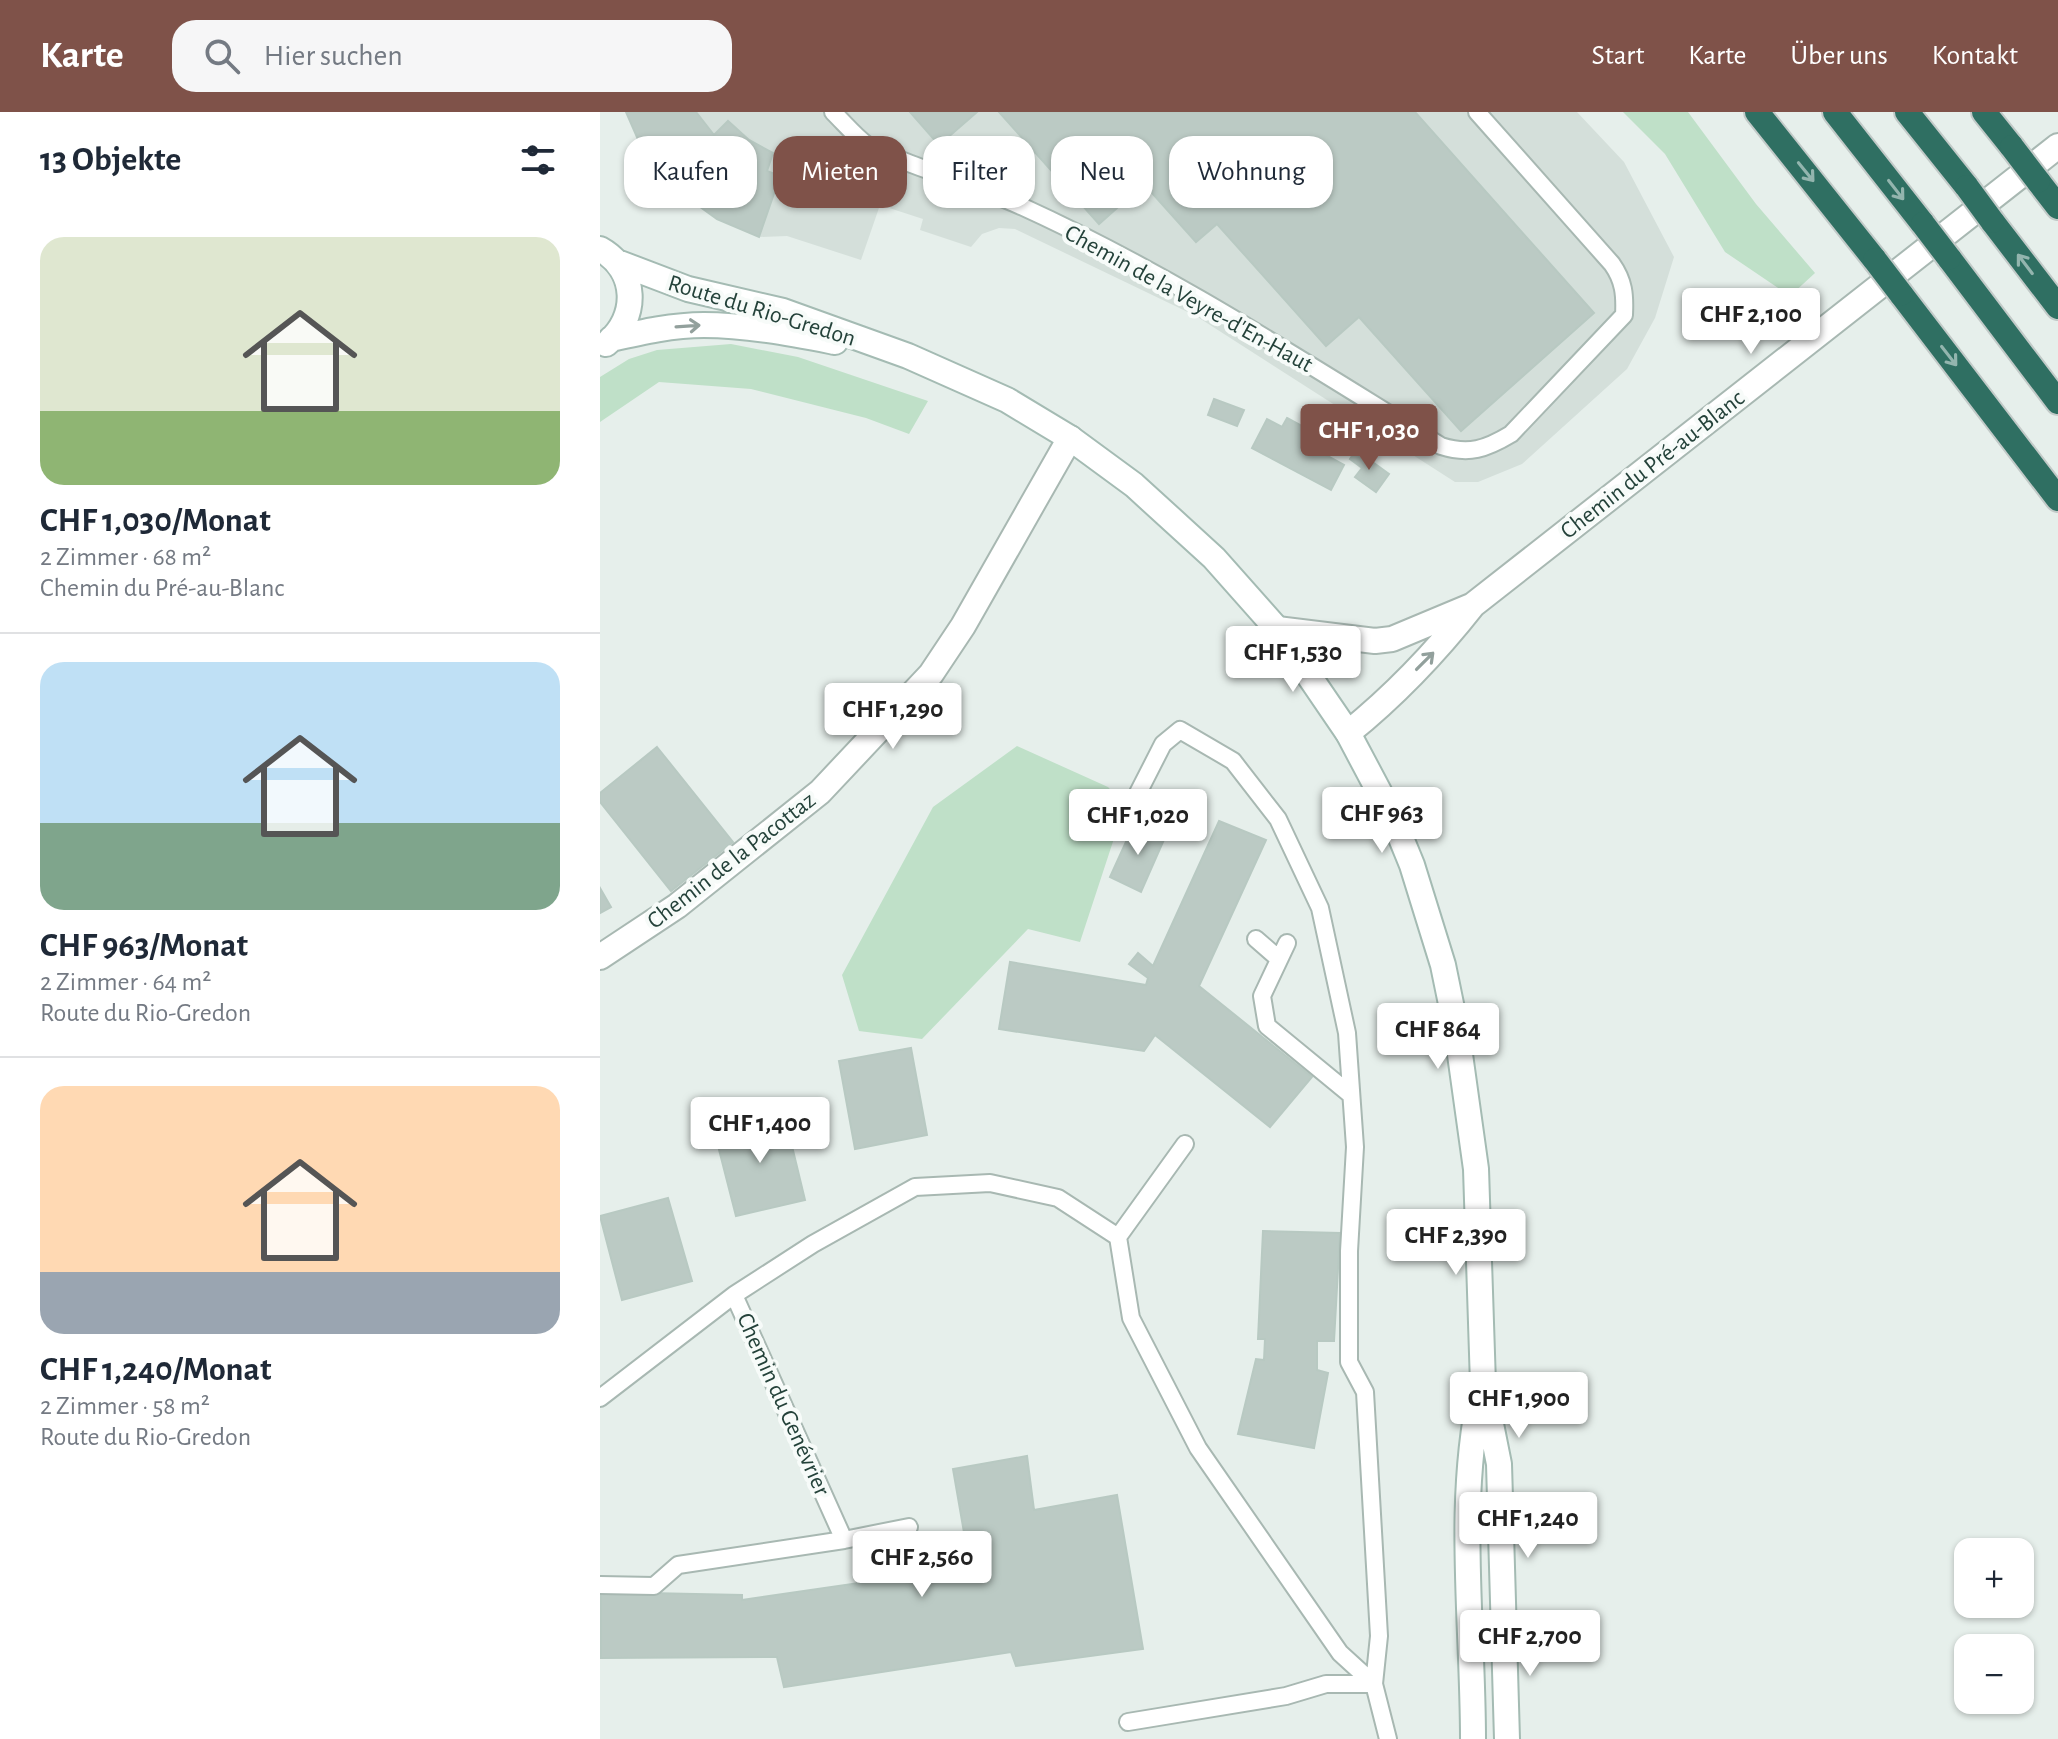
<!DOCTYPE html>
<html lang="de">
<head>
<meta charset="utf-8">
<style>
  body { margin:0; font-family:"Alegreya Sans",sans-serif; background:#f6f6f7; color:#1f2937; height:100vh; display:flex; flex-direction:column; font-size:30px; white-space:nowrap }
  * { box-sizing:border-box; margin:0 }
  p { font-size:26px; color:#747a83 }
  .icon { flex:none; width:44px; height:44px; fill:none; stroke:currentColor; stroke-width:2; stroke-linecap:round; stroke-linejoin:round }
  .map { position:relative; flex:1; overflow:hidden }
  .details { display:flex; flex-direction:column; background:#fff; width:600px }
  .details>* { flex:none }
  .guide { position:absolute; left:24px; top:24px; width:760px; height:72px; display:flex; gap:16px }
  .controls { position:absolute; left:1354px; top:1426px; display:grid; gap:16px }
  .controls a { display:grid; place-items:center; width:80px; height:80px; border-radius:16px; background:#fff; box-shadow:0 2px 6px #0004; font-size:40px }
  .price { position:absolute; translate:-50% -68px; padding:0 18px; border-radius:8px; background:#fff; color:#222; font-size:26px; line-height:52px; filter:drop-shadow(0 2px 4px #0008) }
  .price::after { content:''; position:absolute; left:50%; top:48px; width:24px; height:18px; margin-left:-12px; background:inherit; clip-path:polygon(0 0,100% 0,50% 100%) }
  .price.active { background:#7f5249; color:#fff }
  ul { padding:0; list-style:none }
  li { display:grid; align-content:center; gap:16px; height:424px; padding:0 40px }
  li+li { border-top:2px solid #e0e1e3 }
  li span { display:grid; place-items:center; height:248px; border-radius:24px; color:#555 }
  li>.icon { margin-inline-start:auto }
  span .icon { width:144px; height:144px; fill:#fffc; stroke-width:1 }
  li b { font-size:34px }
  h2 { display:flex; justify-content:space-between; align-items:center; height:96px; padding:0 40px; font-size:34px }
  .chip { padding:0 28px; border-radius:24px; background:#fff; box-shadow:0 2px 6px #0004; font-size:28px; line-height:72px }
  .chip.active { background:#7f5249; color:#fff }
  header { display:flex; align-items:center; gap:48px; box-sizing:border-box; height:112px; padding:0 40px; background:#7f5249; color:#fff }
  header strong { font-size:38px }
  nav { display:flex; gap:44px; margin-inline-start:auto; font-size:28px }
  .search { width:560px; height:72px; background:#f6f6f7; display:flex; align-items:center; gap:20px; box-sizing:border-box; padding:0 28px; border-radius:24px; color:#747a83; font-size:30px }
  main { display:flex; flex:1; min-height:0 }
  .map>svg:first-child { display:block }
  .built { fill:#d4dfda }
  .green { fill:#bfe0c8 }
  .building { fill:#bbcac4; stroke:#b8c9c2; stroke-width:2 }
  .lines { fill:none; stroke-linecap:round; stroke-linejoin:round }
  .service-casing { stroke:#a8b8b2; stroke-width:20 }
  .minor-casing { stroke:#a8b8b2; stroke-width:28 }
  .tertiary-casing { stroke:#a8b8b2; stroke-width:28 }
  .secondary-casing { stroke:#a4bbb3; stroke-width:28 }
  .motorway-casing { stroke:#c2cac8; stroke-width:28 }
  .service { stroke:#fff; stroke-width:16 }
  .minor { stroke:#fff; stroke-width:24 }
  .tertiary { stroke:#fff; stroke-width:24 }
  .secondary { stroke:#fff; stroke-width:24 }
  .motorway { stroke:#2f6f62; stroke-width:24 }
  .motorway-bridge-casing { stroke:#c2cac8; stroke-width:28; stroke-linecap:butt }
  .motorway-bridge { stroke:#2f6f62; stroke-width:24 }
  .oneway { stroke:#93b5ae }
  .oneway2 { stroke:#92a09c }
  .labels { text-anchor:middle; stroke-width:8; stroke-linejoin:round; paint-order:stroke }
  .street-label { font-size:24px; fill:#24423a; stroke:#f7fbf9 }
</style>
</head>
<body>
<header>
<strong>Karte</strong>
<div class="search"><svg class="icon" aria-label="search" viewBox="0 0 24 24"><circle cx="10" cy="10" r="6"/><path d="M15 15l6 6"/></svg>Hier suchen</div>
<nav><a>Start</a><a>Karte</a><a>Über uns</a><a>Kontakt</a></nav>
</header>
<main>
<section class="details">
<h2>13 Objekte<svg class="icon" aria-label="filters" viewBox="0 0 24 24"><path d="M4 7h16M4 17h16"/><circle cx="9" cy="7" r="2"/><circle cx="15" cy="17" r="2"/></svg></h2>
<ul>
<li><span style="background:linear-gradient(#dfe7d0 70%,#8fb573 0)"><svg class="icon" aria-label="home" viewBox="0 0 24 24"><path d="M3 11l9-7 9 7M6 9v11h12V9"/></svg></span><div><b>CHF 1,030/Monat</b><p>2 Zimmer · 68 m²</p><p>Chemin du Pré-au-Blanc</p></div></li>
<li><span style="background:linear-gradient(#bfe0f5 65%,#7fa58c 0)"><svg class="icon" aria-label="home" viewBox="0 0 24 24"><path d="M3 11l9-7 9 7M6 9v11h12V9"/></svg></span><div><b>CHF 963/Monat</b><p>2 Zimmer · 64 m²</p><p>Route du Rio-Gredon</p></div></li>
<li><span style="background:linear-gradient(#ffd9b3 75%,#9aa5b1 0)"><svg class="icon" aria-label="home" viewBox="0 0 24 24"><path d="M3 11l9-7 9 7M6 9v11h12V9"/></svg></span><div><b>CHF 1,240/Monat</b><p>2 Zimmer · 58 m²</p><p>Route du Rio-Gredon</p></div></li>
</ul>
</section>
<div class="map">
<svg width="1458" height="1627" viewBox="0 0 1458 1627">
  <rect width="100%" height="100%" fill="#e6efeb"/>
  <!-- built -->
  <path class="built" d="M26,0H977L1024,50L1074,145L1055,206L1027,257L922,352L878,370H855L596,204L415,117L399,116L382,122L371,135L320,118L323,107L280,93L261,148L187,124L159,125L117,107L85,84L58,57L40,32Z"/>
  <!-- green -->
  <path class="green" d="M1023,0H1088L1156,92L1215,161L1190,184L1125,140L1065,42Z
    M131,232L198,245L328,289L309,322L266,306L151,277L59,270L0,310V265L29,247L57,238Z
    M417,634L508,675L525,693L480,830L428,817L322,927L259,919L242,863L333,695Z"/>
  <!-- building -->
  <path class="building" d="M26,0H96L114,23L128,9L149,28L173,41L167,59L180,64L159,125L117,107L85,84L58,57L40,32Z
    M310,0H377L339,33Z
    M399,0H815L994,201L861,319L759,205L726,234L617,112L596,130L544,72L499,112Z
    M614,287L644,298L637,314L608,303Z
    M687,306L704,315L702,318L731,333L726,343L744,353L731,378L652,336L667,307L682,315Z
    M756,338L789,362L776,380L755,365L762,356L750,347Z
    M57,635L133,730L71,779L0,690V681Z
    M619,709L666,728L599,874L712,965L670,1015L555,923L544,939L399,917L410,850L546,873L548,866L529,852L538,841L553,854Z
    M535,710L566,723L541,780L510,765Z
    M0,776L11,795L0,801Z
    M311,936L327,1023L255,1037L239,949Z
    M184,1001L205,1088L136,1104L114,1018Z
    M68,1086L92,1169L22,1188L0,1104Z
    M663,1119L740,1121L734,1229H717V1258L728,1261L714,1336L638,1322L656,1247L664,1248L665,1227H658Z
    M427,1344L434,1398L517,1383L543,1537L416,1554L411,1540L184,1575L177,1545L1,1546V1480L142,1483V1488L370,1455L353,1357Z"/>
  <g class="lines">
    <defs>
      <path id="service" d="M233,0C255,22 267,40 298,47C340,63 383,77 423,95C570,162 704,250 841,334C869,343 886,337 911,322L1024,203C1025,183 1024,169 1012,152L877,0
        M537,683L563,632L580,618L633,649L678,707L720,796L747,921L755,1035L749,1139V1250L765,1280L779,1524L774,1572L788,1627
        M656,827L679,847
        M687,831L662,884L667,914L751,983
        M0,1286L134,1183
        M244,1428L309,1415
        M0,1473L54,1474L78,1453L244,1428L134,1183L213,1132L315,1075L390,1071L458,1086L518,1125
        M528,1610L686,1584L726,1572H774L740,1541L598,1336L531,1206L518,1125L585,1032"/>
      <path id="minor" d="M0,845L77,794L220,680L331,562L363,514L470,326"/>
      <path id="tertiary" d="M677,517L775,529L792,527L871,494
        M748,621C794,584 836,540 873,493L1458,34"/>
      <path id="secondary" d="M0,137C38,158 39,206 6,232
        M17,150L88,177L183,199L308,244L407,288L470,326L534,373L614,446L677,517L748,621L792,704L812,753L843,853L857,921L876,1057L883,1272L899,1352L907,1627
        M11,227C42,220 73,213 104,213C147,213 193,222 235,230
        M873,1627C873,1511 856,1393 881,1278"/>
      <path id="motorway" d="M1157,0L1275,148
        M1235,0L1323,112
        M1307,0L1367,75
        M1384,0L1412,35
        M1438,69L1458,95
        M1392,109L1458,195
        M1349,146L1458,290
        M1301,182L1458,387"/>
    </defs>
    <!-- service casing -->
    <use href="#service" class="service-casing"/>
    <!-- minor casing -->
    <use href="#minor" class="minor-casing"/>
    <!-- tertiary casing -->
    <use href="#tertiary" class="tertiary-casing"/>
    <!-- secondary casing -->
    <use href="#secondary" class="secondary-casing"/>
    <!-- motorway casing -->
    <use href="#motorway" class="motorway-casing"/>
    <!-- service -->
    <use href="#service" class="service"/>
    <!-- minor -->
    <use href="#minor" class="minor"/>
    <!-- tertiary -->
    <use href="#tertiary" class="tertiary"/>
    <!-- secondary -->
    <use href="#secondary" class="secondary"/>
    <!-- motorway -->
    <use href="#motorway" class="motorway"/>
    <defs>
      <path id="motorway-bridge" d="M1412,35L1438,69
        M1367,75L1392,109
        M1323,112L1349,146
        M1275,148L1301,182"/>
    </defs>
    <!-- motorway-bridge casing -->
    <use href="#motorway-bridge" class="motorway-bridge-casing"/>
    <!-- motorway-bridge -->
    <use href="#motorway-bridge" class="motorway-bridge"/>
  </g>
  <!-- one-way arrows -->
  <defs><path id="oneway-shaft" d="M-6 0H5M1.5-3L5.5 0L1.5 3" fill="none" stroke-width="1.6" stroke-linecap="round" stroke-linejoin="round" transform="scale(2)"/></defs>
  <g class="oneway">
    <use href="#oneway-shaft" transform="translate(1206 60) rotate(51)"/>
    <use href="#oneway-shaft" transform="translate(1296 78) rotate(52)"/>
    <use href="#oneway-shaft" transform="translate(1425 152) rotate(-127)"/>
    <use href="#oneway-shaft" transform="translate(1349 244) rotate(52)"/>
  </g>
  <g class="oneway2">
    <use href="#oneway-shaft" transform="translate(88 214) rotate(-4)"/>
    <use href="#oneway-shaft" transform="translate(825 549) rotate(-45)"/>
  </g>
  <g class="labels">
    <!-- street labels -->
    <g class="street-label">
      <text transform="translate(589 186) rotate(29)" y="8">Chemin de la Veyre-d'En-Haut</text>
      <text transform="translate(162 198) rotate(17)" y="8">Route du Rio-Gredon</text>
      <text transform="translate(1052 352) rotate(-38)" y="8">Chemin du Pré-au-Blanc</text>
      <text transform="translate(131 748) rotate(-38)" y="8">Chemin de la Pacottaz</text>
      <text transform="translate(184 1292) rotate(66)" y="8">Chemin du Genévrier</text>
    </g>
  </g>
</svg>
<div class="controls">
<a>+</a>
<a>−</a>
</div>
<b class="price" style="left:1151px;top:244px">CHF 2,100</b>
<b class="price active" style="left:769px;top:360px">CHF 1,030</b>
<b class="price" style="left:693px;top:582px">CHF 1,530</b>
<b class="price" style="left:293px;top:639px">CHF 1,290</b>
<b class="price" style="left:782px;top:743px">CHF 963</b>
<b class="price" style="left:538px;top:745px">CHF 1,020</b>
<b class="price" style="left:838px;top:959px">CHF 864</b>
<b class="price" style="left:160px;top:1053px">CHF 1,400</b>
<b class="price" style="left:856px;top:1165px">CHF 2,390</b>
<b class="price" style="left:919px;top:1328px">CHF 1,900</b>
<b class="price" style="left:928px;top:1448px">CHF 1,240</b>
<b class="price" style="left:322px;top:1487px">CHF 2,560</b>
<b class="price" style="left:930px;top:1566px">CHF 2,700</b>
<div class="guide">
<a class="chip">Kaufen</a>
<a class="chip active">Mieten</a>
<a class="chip">Filter</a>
<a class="chip">Neu</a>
<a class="chip">Wohnung</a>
</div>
</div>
</main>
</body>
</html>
